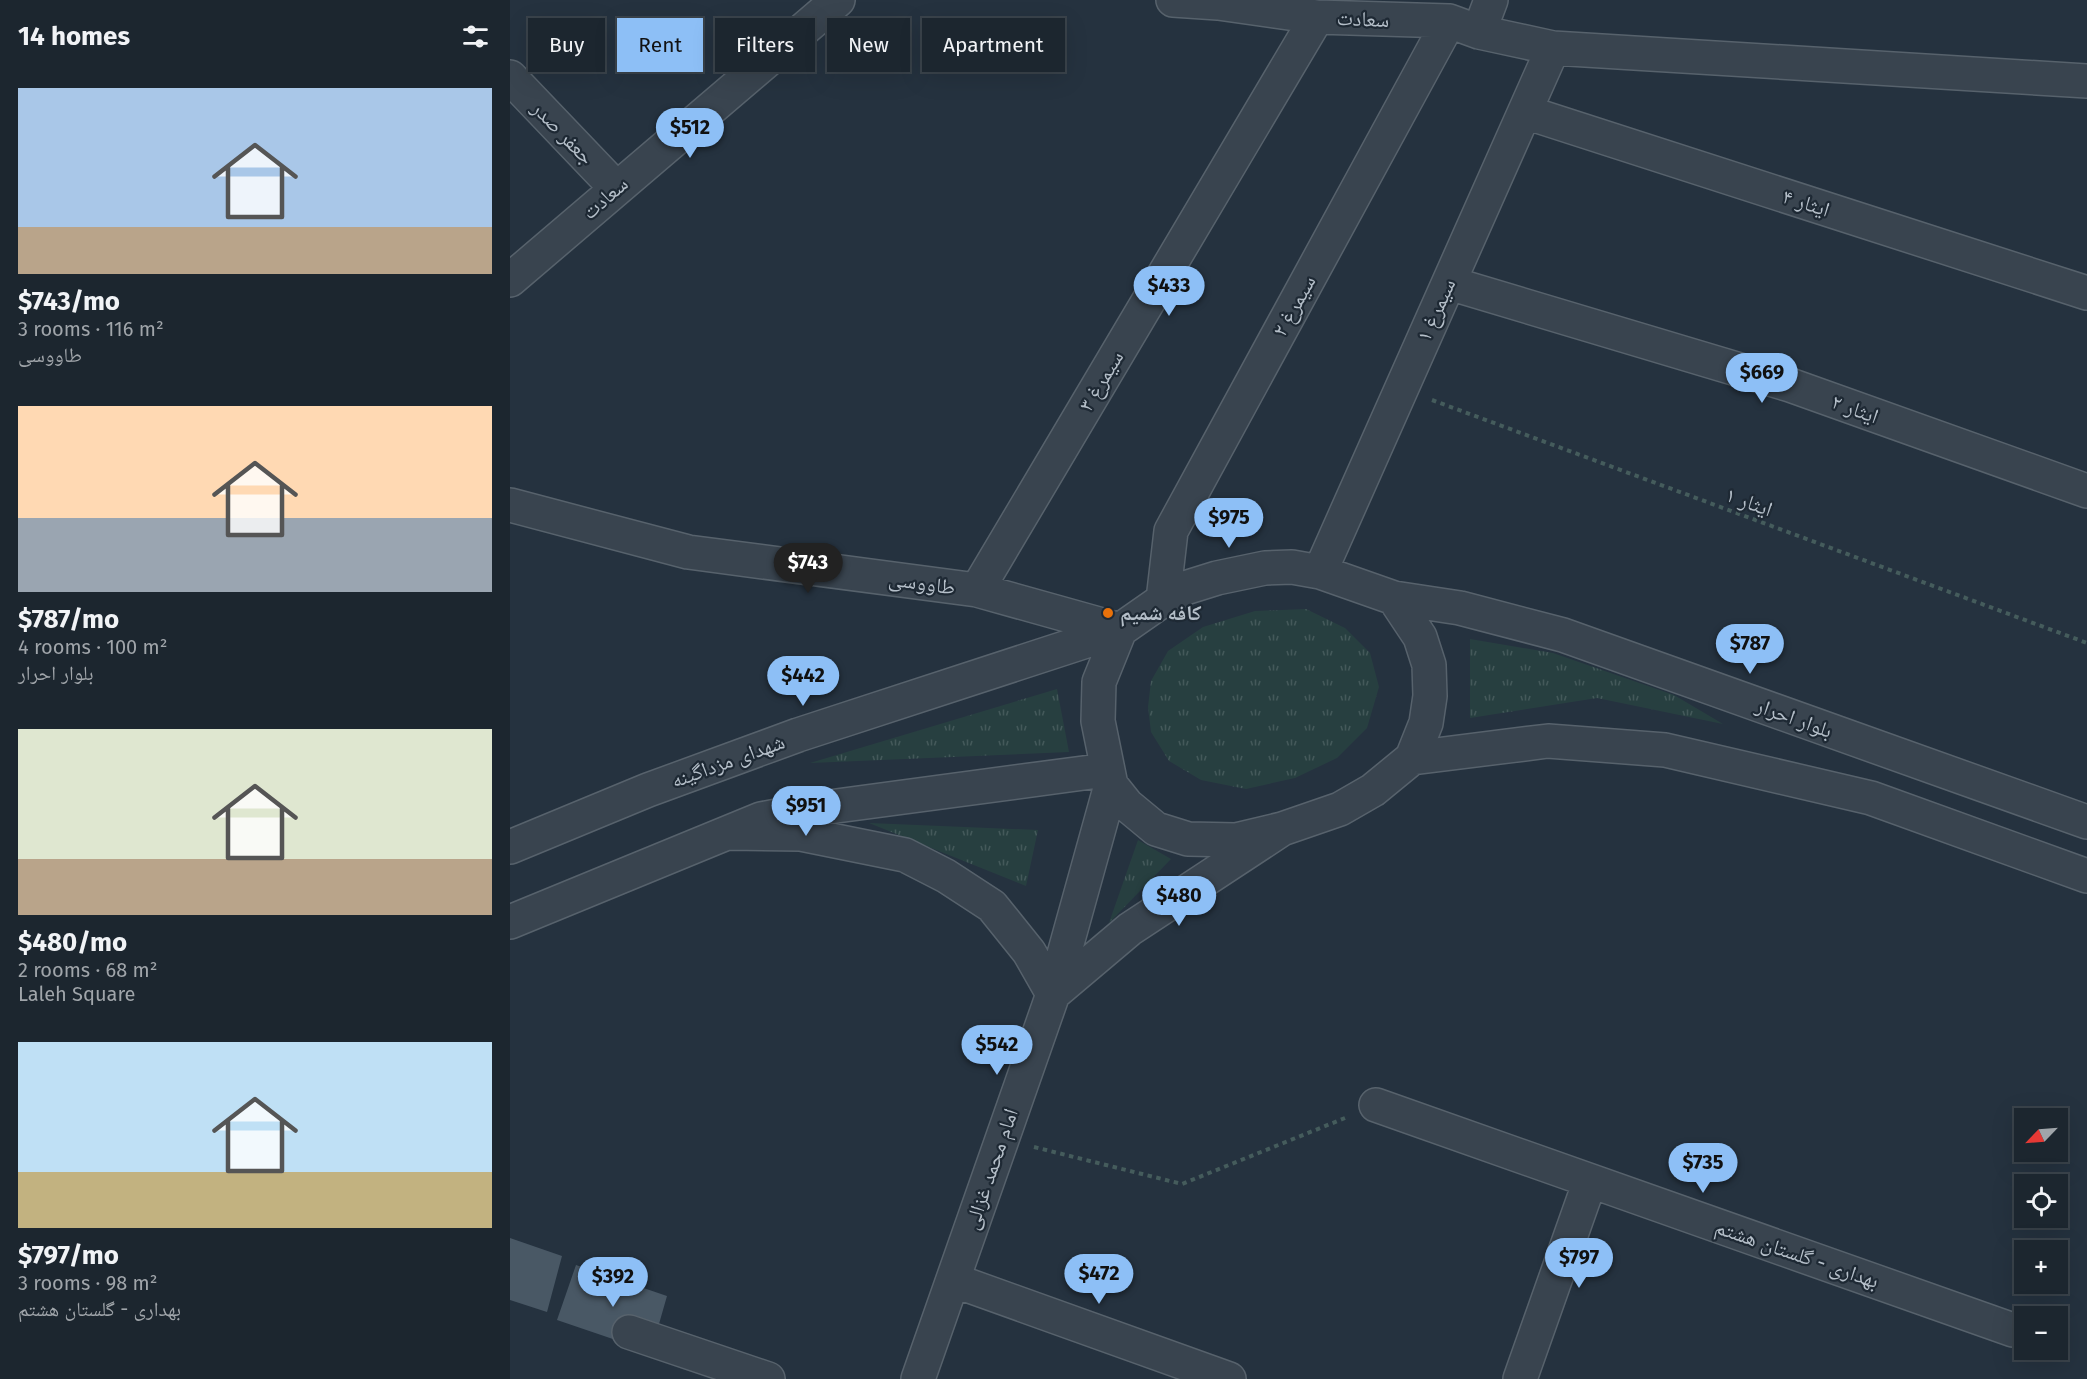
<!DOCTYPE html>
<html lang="en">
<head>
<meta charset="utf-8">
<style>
  body { margin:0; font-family:"Fira Sans","Noto Naskh Arabic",sans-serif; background:#29323b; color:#f1f3f6; height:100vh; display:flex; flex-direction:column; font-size:22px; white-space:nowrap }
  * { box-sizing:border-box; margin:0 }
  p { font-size:20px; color:#a0a5aa }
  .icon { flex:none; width:33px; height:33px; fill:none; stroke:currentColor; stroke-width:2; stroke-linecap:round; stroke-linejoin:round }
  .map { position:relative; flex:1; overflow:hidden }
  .drawer { display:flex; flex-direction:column; background:#1c262f; width:510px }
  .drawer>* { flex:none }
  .banner { position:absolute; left:18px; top:18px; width:570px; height:54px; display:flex; gap:12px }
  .needle { width:39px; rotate:245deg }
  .controls { position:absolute; left:1504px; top:1108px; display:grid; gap:12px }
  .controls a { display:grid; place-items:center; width:54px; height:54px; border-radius:0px; background:#1c262f; box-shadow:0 6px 24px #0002,0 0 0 2px #3a434b; font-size:30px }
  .price { position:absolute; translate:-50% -51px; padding:0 14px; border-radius:21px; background:#8dbff6; color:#111; font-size:20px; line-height:39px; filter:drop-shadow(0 2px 3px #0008) }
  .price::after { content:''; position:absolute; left:50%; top:36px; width:18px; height:14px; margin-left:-9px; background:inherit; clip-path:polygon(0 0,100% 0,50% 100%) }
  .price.current { background:#222; color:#fff }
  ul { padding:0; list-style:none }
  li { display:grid; align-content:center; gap:12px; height:318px; padding:0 18px }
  li span { display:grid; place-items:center; height:186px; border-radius:0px; color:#555 }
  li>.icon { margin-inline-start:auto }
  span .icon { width:108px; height:108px; fill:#fffc; stroke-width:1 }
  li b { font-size:26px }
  h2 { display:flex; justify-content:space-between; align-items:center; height:72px; padding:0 18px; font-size:26px }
  .pill { padding:0 21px; border-radius:0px; background:#1c262f; box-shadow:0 6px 24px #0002,0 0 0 2px #3a434b; font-size:21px; line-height:54px }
  .pill.current { background:#8dbff6; color:#111 }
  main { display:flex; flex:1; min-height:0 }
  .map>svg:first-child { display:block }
  .grass { fill:url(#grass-tufts) }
  .building { fill:#495865 }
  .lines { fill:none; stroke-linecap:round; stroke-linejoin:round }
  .minor-casing { stroke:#57626c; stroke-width:36 }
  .path { stroke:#455c5c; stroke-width:4; stroke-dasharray:4.5 4.5; stroke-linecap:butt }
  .minor { stroke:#39444f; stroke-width:33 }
  .food-dot { fill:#e8710a; stroke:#1e2934; stroke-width:2 }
  .labels { text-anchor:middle; stroke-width:4.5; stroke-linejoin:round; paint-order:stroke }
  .street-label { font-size:21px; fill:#b5bfc9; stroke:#1e2934 }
  .poi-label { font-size:21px; font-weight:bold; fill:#b5bfc9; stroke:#1e2934; text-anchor:start }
</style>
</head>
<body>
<main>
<section class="drawer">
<h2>14 homes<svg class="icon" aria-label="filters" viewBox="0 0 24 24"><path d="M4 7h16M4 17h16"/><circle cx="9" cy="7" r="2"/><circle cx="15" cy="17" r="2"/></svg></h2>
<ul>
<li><span style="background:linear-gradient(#a9c7e8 75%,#b9a48a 0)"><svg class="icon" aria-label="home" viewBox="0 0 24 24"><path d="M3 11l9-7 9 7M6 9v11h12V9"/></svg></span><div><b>$743/mo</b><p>3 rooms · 116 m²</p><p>طاووسی</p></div></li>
<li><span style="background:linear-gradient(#ffd9b3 60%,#9aa5b1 0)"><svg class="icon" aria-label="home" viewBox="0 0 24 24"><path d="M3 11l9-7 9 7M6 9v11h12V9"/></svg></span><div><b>$787/mo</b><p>4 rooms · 100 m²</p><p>بلوار احرار</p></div></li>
<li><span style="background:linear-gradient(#dfe7d0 70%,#b9a48a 0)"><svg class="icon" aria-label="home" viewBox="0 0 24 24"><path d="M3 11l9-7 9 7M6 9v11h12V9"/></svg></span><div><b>$480/mo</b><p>2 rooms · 68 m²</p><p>Laleh Square</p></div></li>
<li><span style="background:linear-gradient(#bfe0f5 70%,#c2b280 0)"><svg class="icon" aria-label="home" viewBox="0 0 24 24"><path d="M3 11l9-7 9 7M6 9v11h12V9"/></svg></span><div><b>$797/mo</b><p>3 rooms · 98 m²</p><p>بهداری - گلستان هشتم</p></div></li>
</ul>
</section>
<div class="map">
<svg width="1577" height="1379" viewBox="0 0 1577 1379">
  <defs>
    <pattern id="grass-tufts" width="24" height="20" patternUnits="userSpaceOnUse" patternTransform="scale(1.5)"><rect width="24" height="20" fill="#273f40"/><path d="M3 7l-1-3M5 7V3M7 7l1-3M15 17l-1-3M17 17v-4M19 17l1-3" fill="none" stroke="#44595a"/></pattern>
  </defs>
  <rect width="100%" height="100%" fill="#25323f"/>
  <!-- grass -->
  <path class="grass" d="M796,609L835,628L860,653L869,687L857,728L827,758L785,778L736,789L691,780L659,761L641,732L638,707L641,681L658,651L693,627L745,611Z
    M960,639L1043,653L1164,695L1213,724L1087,698L960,718Z
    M547,689L559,752L300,763Z
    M359,823L528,830L516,886Z
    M628,840L661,859L599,923L600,920Z"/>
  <!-- building -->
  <path class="building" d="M0,1238L52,1256L37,1312L0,1300Z
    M66,1265L157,1296L141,1352L47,1320Z"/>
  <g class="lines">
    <defs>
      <path id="minor" d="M663,0L708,3L807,17L939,21L969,32L1043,48L1577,81
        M969,32L981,0
        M0,77L106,188
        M1015,112L1577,293
        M0,280L328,0
        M939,283L1280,385L1577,491
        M0,505L178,552L467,590L610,630
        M810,572L1043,48
        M467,590L807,17
        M884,598L950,608L1053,635L1577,822
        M653,600L661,531L939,21
        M902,758L1038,741L1155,750L1361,798L1577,876
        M219,833L291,834L395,855L436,876L482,906L519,952L543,994L620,929L772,829L830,809L863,790L902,758L916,723L920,696L919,665L910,637L884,598L810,572L782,567L755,568L707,578L675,588L653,600L610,630L589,682L588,721L601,785L617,805L646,829L678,839L726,840L772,829
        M0,847L138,790L288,735L610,630
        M0,922L251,819L304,809L596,770
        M866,1105L1503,1330
        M443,1280L719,1379
        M119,1332L258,1379
        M408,1379L543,994L601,785
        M1010,1379L1080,1181"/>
    </defs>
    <!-- minor casing -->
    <use href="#minor" class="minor-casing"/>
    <!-- path -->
    <path class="path" d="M922,400L1577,643
      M524,1147L672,1184L835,1118"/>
    <!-- minor -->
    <use href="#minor" class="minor"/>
  </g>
  <!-- markers -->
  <circle class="food-dot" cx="598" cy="613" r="6"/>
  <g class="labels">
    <!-- street labels -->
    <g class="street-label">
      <text transform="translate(853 19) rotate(2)" y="7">سعادت</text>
      <text transform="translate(53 133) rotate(46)" y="7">جعفر صدر</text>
      <text transform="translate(95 198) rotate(-41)" y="7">سعادت</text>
      <text transform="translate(1296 203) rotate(18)" y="7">ایثار ۴</text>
      <text transform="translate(784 306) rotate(-61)" y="7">سیمرغ ۲</text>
      <text transform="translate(926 310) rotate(-66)" y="7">سیمرغ ۱</text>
      <text transform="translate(591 381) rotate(-59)" y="7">سیمرغ ۳</text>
      <text transform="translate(1345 409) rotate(20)" y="7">ایثار ۲</text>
      <text transform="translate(1239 502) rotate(20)" y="7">ایثار ۱</text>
      <text transform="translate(412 583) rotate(8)" y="7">طاووسی</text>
      <text transform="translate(1284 718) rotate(20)" y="7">بلوار احرار</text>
      <text transform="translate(218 761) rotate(-20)" y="7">شهدای مزداگینه</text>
      <text transform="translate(481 1169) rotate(-71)" y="7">امام محمد غزالی</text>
      <text transform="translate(1287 1254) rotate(19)" y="7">بهداری - گلستان هشتم</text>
    </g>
    <!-- poi labels -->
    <g class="poi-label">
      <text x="610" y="620">کافه شمیم</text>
    </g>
  </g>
</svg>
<div class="controls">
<a><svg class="needle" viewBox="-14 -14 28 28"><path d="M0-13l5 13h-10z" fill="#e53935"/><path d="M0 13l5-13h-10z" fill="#a0a5aa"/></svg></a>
<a><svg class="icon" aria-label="locate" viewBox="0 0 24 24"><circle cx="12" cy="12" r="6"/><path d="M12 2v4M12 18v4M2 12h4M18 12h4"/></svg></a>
<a>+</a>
<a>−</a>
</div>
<b class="price" style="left:180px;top:159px">$512</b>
<b class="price" style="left:659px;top:317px">$433</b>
<b class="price" style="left:1252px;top:404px">$669</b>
<b class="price" style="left:719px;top:549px">$975</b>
<b class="price current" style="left:298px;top:594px">$743</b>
<b class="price" style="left:1240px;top:675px">$787</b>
<b class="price" style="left:293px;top:707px">$442</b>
<b class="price" style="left:296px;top:837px">$951</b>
<b class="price" style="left:669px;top:927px">$480</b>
<b class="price" style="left:487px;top:1076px">$542</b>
<b class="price" style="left:1193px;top:1194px">$735</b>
<b class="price" style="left:1069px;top:1289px">$797</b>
<b class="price" style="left:589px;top:1305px">$472</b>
<b class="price" style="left:103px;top:1308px">$392</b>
<div class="banner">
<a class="pill">Buy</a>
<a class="pill current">Rent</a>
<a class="pill">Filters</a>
<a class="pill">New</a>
<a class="pill">Apartment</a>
</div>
</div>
</main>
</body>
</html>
